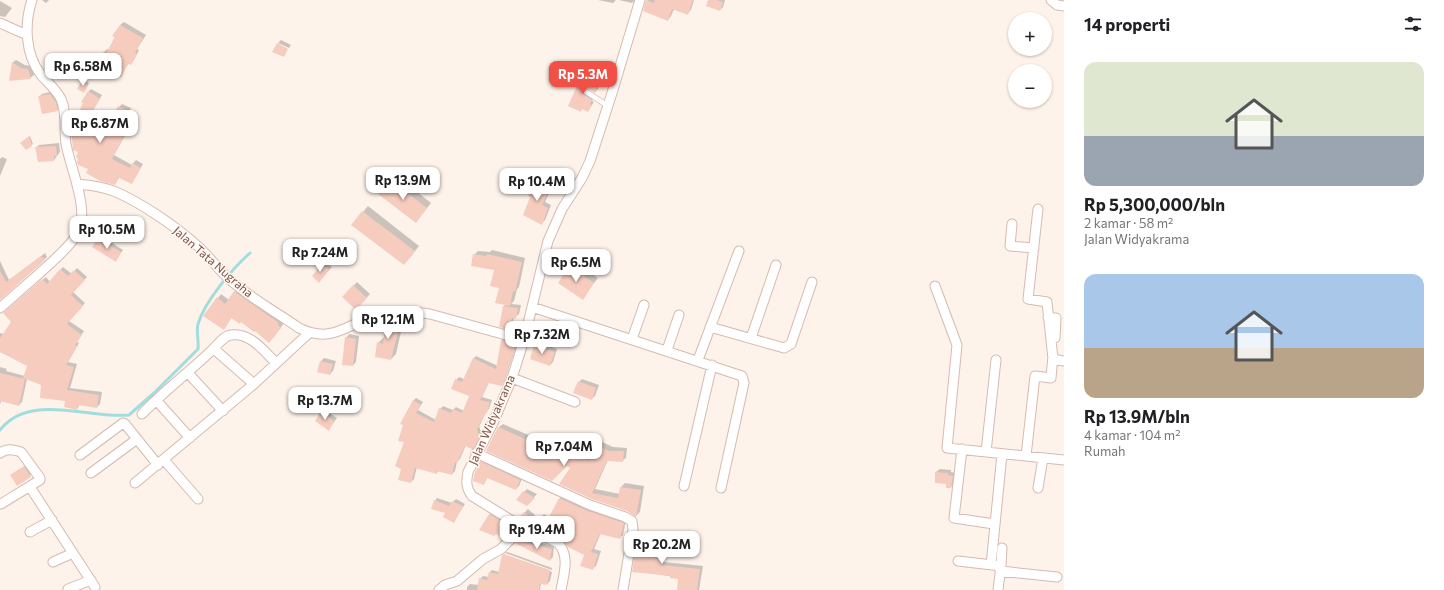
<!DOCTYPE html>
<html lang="id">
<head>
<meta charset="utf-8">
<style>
  body { margin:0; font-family:Commissioner,sans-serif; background:#f2f2f2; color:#202124; height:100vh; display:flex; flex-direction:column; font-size:15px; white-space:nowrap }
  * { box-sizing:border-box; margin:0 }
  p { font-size:13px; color:#757577 }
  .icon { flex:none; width:22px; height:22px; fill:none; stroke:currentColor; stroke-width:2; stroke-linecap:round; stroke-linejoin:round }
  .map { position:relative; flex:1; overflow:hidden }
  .side { display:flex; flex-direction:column; background:#fff; width:380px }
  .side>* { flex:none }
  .fabs { position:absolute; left:1008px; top:12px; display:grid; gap:8px }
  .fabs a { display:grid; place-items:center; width:44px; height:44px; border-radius:50%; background:#fff; box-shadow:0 1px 3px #0004; font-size:20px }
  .price { position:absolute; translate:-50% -34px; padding:0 9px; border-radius:8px; background:#fff; color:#222; font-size:13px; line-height:26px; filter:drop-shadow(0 1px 2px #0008) }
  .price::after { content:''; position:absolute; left:50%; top:24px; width:12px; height:9px; margin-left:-6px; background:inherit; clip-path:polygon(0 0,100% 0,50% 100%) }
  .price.current { background:#f05046; color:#fff }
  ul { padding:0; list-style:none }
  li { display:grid; align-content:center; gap:8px; height:212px; padding:0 20px }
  li span { display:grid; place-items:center; height:124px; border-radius:12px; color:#555 }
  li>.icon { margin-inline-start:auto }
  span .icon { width:72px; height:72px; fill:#fffc; stroke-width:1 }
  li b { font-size:17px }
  h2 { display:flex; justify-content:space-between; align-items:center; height:48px; padding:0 20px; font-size:17px }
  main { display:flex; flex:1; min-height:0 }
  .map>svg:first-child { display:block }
  .shadow { fill:#0003 }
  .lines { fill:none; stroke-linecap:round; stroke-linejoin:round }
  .stream { stroke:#a1dddc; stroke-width:3 }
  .building { fill:#f6ccbf }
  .service-casing { stroke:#d5bab0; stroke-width:6 }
  .minor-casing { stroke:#d5bab0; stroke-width:11 }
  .service { stroke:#fff; stroke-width:4.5 }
  .minor { stroke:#fff; stroke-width:9 }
  .labels { text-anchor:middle; stroke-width:3; stroke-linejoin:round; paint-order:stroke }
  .street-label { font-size:12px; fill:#7c534a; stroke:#fff8f2 }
</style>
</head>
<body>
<main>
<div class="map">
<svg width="1064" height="590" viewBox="0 0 1064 590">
  <rect width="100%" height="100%" fill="#fef3ea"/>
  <!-- shadow -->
  <path class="shadow" d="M42,0H49L46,3Z
    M598,0H616L613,3Z
    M619,0H635L632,3Z
    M647,0H694L691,10L687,14L674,9L671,16L668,20Z
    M709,0H725L723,7L720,10Z
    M0,1L12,8L5,17L0,16Z
    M124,22L146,35L137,49L139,50L134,60L130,64L129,63L121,75L104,52L107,49L109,50L120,25Z
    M281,40L291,45L289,48L278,43Z
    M16,60L25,65L31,66L34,75L30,78L12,63Z
    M585,72L601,81L598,89L595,92L585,86L586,91L594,96L592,101L594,102L588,111L579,85H577L582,75Z
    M84,81L89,83L85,91L83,82Z
    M91,89L102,95L92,112L103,118L111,122L119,107L122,104L131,108L121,129L127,132L114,155L132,165L136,160L143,164L131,183L120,177L114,184L90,169L80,152L88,92Z
    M54,91L61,106L58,110L39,97L42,94Z
    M30,136L33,144L31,145L22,143Z
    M59,143L60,152L54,160L36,148L39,145Z
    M2,157L7,159L0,176V159Z
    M396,175L431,203L416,222L380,194Z
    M540,175L554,182L545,202L551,205L545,220L542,223L536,178Z
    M368,206L419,246L409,259L352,225Z
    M101,236L123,250L116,260L98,239Z
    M492,250L525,258L519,287L517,289L514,301L511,304L521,305L519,314L514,318L512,325L509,329L500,326L504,306L506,304L495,269L474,255L478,251L490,252Z
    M45,253L47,257L0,299V261L9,280Z
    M326,262L332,267L322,278L323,265Z
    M575,262L598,278L582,298L570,267Z
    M63,267L72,274L77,268L87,277L73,292L85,303L69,321L84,331L77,342L79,343L68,362L77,364L70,388L102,392L100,404L97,407L80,404L77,409L42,384L27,379L22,402L19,405L1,401L0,405V367L7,369L6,371L25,376L29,365L0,352V333L4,334L12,322L7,310L46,277L50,282Z
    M357,282L370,294L356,309L343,297Z
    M238,288L284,323L273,338L255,330L241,321L232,317L224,329L218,298L221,294L229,300Z
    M405,314L396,354L391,359L378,343L383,338H385L387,320L392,315Z
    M349,334L359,336L356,362L353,365L346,338Z
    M505,338L518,341L504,382L502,385L489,382L482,397L492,400L489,409L486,412L479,427L480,428V430L483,431L476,444L473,447L466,445L460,459L457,462L455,471L452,474L439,471L436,473L417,467L414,479L411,482L406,442L413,401L416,398L423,402L418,410L436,420L440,409L443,406L453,410L456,407L464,411L470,395L456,380L459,377L464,379L473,359L476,356L498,366L502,340Z
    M539,342L557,349L553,362L550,365L535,346Z
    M324,358L336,361L333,371L330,374L318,372L321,361Z
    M582,379L599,385L595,396L591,399L579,382Z
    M324,409L337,418L329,429L316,421Z
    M503,424L545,442H546L592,457L602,442L613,447L627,448L626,458L622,461L608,460L595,489L620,494L621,487L625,483L644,486L640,512L636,516L627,510L593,498L571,467L567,464L487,450L499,427Z
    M484,459L523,476L519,486L516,489L488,477L483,484L481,462Z
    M28,464L34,473L17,484L11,475Z
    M940,469L951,470V472L956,473L954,484L951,487L936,472Z
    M527,489L537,494L527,505L524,492Z
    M563,495L626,520L623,535L619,538L601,533L594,549L601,551L596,566L592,569L585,555L562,537L541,517L544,514L550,518L560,498Z
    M437,498L452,503L456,499L465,504L454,521L435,501Z
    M495,509L517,523L504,536L496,533L481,530L490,514Z
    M528,509L535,515L529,521L520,517Z
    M641,536L665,539L662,560H664V562L703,566L699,590H678L679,578L647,572L638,539Z
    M522,538L554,546L553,557L550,560L517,543Z
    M507,552L552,568V570L505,553Z
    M504,555L552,572L550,581L547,584L541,583L540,590H467V587L470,584L479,585L480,579L483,576L489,577V573L492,570L499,572Z"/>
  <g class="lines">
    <!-- stream -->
    <path class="stream" d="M0,430C30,392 88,419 129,415L154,393L198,349C199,341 196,332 198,324C205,301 232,269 250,253"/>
  </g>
  <!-- building -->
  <path class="building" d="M646,0L654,3L655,0H693L688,15L672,9L668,21L643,11Z
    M708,0H716L723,2L720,11L706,6Z
    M120,25L143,38L135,53L137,54L131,65L128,64L121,77L96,63L103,52L106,53L115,37L112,36Z
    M277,43L288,49L284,57L272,52Z
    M12,62L21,68L28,69L31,79L9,81Z
    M581,75L599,85L595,93L586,87L582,89L583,94L592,100L590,104L592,105L588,112L582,109L581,112L568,106L577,86L576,85Z
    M82,81L88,85L84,93L77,89Z
    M88,91L100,99L90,115L100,121L109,125L118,106L128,111L119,132L125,135L112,159L130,168L132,163L141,168L132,184L119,178L115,185L100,181L86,173L88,169L78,165L77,162L78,159L76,157L78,152L73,150L71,128L83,103L81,102Z
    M50,94L56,102L58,111L42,114L38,96Z
    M29,136L32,146L26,150L20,143Z
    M56,146L57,156H54V161L38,162L35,147Z
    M536,178L551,186L542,205L548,208L542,225L523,215L530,197L528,196Z
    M390,180L427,208L416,223L378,194Z
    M362,211L415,251L404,265L351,225Z
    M98,238L121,252L116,262L92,247Z
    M473,254L486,256L487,254L522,262L515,292L513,291L510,306L495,303L499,288L490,286L494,270L471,266Z
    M41,256L45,260L0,300V271L6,282Z
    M322,264L329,270L319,283L312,276Z
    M569,266L594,283L583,300L558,283Z
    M60,269L68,276L74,270L85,280L71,295L83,306L67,324L82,335L75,345L77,346L66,365L74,367L67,390L99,395L97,408L78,405L77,410L64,407L65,401L40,398L41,385L23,378L27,366L0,352V338L11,322L3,313L42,279L47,284Z
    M353,285L367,298L356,310L342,297Z
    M234,291L279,323L278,325L281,328L269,343L255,331L254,332L241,322L240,324L231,318L224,330L203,316L217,297L225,304Z
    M503,306L518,308L516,319L512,318L510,330L499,327Z
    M395,318L401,319L391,360L375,357L377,342L383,344L386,320Z
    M345,337L356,339L353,366L342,365Z
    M501,340L516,344L515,348L502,386L488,383L480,400L490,402L487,413H485L477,430L478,431V433L481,434L474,448L472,449L465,446L457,463L455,462L452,475L437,471V474L415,468L411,483L398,480L401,469L395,466L404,442L398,441L403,425L400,424L413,400L421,405L416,413L434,422L439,408L451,413L453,409L462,413L469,396L451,389L455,379L462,382L473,358L496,369Z
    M534,345L555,352L550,366L530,359Z
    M320,361L333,364L330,375L317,372Z
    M0,373L25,379L19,406L0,401Z
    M578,381L596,388L592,400L573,393Z
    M320,412L334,421L329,431L315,421Z
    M498,427L541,446V445L588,460L597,445L609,451H624L623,462L607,461L592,493L618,498L620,487L641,490L636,517L627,511L592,499L559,484L570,468L567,466L552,481L486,451Z
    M480,461L520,480L516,490L487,478L484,485L473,481L474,475Z
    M24,466L31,477L17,486L10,475Z
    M935,472L948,473V475L953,476L951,488H946V484L935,483Z
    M523,491L535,498L527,506L516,500Z
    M559,498L588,511L624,523L620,539L600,534L591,552L598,554L593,570L580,566L584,555L568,547L561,538L538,527L540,516L547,521Z
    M434,500L449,506L452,501L463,506L454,523L443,517L445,513L431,509Z
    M524,512L532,519L529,523L519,518Z
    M489,514L513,528L504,538L496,534L494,536L479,530Z
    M637,539L663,541L660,563H661V565L700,569L697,590H677L678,579L670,578V576L632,572Z
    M518,541L552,549L550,561L515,543Z
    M504,554L550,570L547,585L540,584L539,590H477L479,578L487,580L489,572L498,574L502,555Z"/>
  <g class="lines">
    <defs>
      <path id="service" d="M585,91L608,106"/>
      <path id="minor" d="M1051,0L1057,5L1064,6
        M0,23L27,35
        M77,184C91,185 104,187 116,192C141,203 172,224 193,242C206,252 215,266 227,277C248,297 275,311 299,328C332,344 345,325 375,316C394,311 411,311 430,314L524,340
        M1038,209L1028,299L1047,302L1053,359L1064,361
        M1012,224L1010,246L1034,248
        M935,286L957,345L947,448L1064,460
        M532,307L742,376L744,383L721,488
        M0,308C18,292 37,276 54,260C63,251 73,243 78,232C90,210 70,167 66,144C64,129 67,112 61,99C56,89 48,83 41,75C25,54 24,24 32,0
        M1048,317L1056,318L1055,338
        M710,327L784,348L791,344L812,282
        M751,338L776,265
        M632,339L644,305
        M214,349L254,384
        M667,350L679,315
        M698,360L739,251
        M188,373L223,411
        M512,378L575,402
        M156,400L190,438
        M142,414C163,392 188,373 210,352C216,347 223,336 231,335C250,332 264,351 276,363
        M962,449L954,518L994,524
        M986,452L996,360
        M0,453C8,448 14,450 21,452L40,478V480L1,504
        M476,453L590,505L625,517L632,521L633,529L623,590
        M80,455L123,423L125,424L158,465
        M1026,456L1035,376L1051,378L1053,355
        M164,460L198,499
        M91,473L137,439
        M135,483L254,384L309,333
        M684,486L712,365
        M30,487L95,587
        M1038,488L1043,458
        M30,532L52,520
        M958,561L1001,566L998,590
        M53,562L73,553
        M991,565L1002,454
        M1001,566L1002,548
        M1000,571L1057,577
        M68,589L91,580
        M439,590L445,585L457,581L483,559L501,549L524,526
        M561,590C564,573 570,556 558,543L514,522L472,496C466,488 466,482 468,472L493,423L512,378L524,340L548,241L562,209L582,178L590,161L612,93L640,0"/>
    </defs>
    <!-- service casing -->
    <use href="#service" class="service-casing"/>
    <!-- minor casing -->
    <use href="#minor" class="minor-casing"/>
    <!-- service -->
    <use href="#service" class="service"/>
    <!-- minor -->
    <use href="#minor" class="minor"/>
  </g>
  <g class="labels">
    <!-- street labels -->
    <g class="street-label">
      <text transform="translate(213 262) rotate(41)" y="4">Jalan Tata Nugraha</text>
      <text transform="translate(492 420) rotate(-66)" y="4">Jalan Widyakrama</text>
    </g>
  </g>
</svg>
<div class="fabs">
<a>+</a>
<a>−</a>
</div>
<b class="price" style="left:83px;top:87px">Rp 6.58M</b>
<b class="price current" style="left:583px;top:95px">Rp 5.3M</b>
<b class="price" style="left:100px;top:144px">Rp 6.87M</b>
<b class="price" style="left:403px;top:201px">Rp 13.9M</b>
<b class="price" style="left:537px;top:202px">Rp 10.4M</b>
<b class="price" style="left:107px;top:250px">Rp 10.5M</b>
<b class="price" style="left:320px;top:273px">Rp 7.24M</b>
<b class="price" style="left:576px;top:283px">Rp 6.5M</b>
<b class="price" style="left:388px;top:340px">Rp 12.1M</b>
<b class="price" style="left:542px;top:355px">Rp 7.32M</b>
<b class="price" style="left:325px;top:421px">Rp 13.7M</b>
<b class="price" style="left:564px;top:467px">Rp 7.04M</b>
<b class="price" style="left:537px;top:550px">Rp 19.4M</b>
<b class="price" style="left:662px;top:565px">Rp 20.2M</b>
</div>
<section class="side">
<h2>14 properti<svg class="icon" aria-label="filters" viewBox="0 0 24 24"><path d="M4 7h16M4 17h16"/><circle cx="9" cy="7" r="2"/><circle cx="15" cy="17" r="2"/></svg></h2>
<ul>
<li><span style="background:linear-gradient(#dfe7d0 60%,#9aa5b1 0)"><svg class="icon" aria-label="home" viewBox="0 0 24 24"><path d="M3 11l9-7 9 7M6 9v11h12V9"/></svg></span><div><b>Rp 5,300,000/bln</b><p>2 kamar · 58 m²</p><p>Jalan Widyakrama</p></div></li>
<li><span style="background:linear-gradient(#a9c7e8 60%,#b9a48a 0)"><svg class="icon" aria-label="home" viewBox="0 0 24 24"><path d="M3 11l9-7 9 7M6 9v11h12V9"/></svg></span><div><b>Rp 13.9M/bln</b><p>4 kamar · 104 m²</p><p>Rumah</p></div></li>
</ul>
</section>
</main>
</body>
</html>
